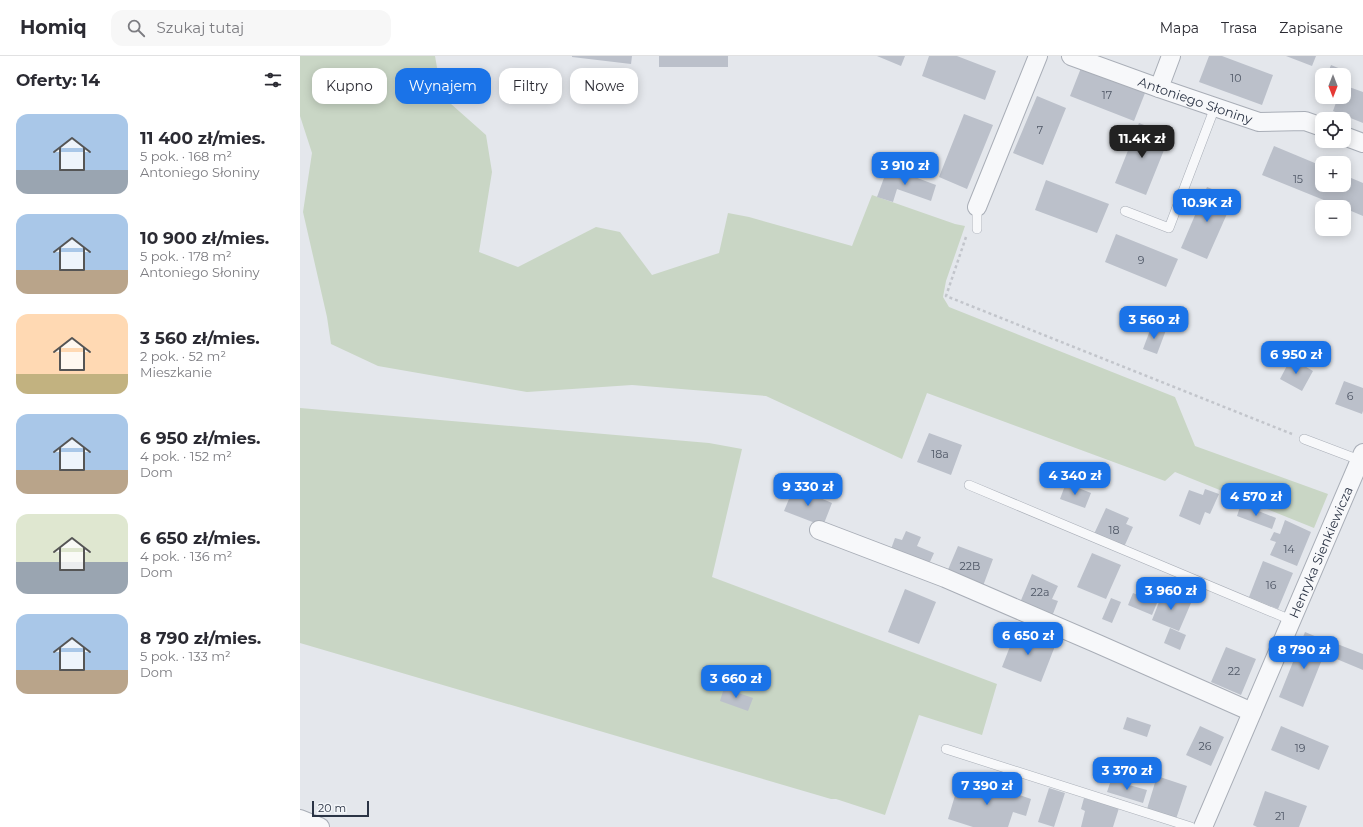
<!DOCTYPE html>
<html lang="pl">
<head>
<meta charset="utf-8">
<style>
  body { margin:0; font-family:Montserrat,sans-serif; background:#f7f7f7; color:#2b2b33; height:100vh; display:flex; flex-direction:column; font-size:15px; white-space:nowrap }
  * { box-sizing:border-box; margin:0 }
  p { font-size:13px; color:#7c7c81 }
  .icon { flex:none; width:22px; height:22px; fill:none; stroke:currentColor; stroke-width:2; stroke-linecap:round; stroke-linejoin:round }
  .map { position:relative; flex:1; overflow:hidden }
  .side { display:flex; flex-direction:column; background:#fff; width:300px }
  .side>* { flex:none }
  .top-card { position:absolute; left:12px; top:12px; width:380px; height:36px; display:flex; gap:8px }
  .needle { width:26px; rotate:180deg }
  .fabs { position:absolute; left:1015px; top:12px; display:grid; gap:8px }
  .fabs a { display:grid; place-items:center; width:36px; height:36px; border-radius:8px; background:#fff; box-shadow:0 2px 10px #0003; font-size:20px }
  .scale { position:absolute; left:12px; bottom:10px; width:57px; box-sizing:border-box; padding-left:4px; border:2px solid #2b3445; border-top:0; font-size:11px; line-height:14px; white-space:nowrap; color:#2b3445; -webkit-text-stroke:3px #f4f6f9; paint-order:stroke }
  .price { position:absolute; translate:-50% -34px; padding:0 9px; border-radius:8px; background:#1a73e8; color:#fff; font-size:13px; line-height:26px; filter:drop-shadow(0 1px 2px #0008) }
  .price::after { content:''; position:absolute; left:50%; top:24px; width:12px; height:9px; margin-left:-6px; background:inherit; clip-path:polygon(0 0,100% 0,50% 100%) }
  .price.current { background:#222; color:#fff }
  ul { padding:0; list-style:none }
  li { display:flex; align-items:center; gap:12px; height:100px; padding:0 16px }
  li span { display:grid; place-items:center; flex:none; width:112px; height:80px; border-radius:12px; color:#555 }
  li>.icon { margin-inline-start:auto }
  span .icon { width:48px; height:48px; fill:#fffc; stroke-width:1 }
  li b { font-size:17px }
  h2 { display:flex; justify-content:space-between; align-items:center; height:48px; padding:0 16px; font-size:17px }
  .tag { padding:0 14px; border-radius:12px; background:#fff; box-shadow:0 2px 10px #0003; font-size:14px; line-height:36px }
  .tag.current { background:#1a73e8; color:#fff }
  header { display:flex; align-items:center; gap:24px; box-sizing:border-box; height:56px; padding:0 20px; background:#fff; border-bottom:1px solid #e1e1e2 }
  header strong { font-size:19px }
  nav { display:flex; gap:22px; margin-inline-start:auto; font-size:14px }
  .search { width:280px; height:36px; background:#f7f7f7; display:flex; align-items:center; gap:10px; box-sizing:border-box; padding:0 14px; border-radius:12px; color:#7c7c81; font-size:15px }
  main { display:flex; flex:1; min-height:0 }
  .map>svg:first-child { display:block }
  .green { fill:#c9d6c5 }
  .building { fill:#bbc0ca }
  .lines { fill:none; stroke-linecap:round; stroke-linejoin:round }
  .lane-casing { stroke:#a9aeb7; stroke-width:10 }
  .street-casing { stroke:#a9aeb7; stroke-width:20 }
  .path { stroke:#c2c5cb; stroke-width:2.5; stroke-dasharray:3 3; stroke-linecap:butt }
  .lane { stroke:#f7f8fa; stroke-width:9 }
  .street { stroke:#f7f8fa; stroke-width:18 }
  .labels { text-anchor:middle; stroke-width:3; stroke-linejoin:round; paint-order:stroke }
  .number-label { font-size:11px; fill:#4f5766 }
  .street-label { font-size:13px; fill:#2b3445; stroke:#f4f6f9 }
</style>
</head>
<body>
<header>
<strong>Homiq</strong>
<div class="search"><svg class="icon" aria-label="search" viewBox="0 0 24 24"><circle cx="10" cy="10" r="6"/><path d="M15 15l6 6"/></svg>Szukaj tutaj</div>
<nav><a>Mapa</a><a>Trasa</a><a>Zapisane</a></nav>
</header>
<main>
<section class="side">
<h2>Oferty: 14<svg class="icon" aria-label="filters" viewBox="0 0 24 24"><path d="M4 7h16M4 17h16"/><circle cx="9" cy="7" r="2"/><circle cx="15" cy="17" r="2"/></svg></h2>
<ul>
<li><span style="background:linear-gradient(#a9c7e8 70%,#9aa5b1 0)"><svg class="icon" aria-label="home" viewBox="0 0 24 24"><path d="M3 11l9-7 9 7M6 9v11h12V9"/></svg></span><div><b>11 400 zł/mies.</b><p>5 pok. · 168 m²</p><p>Antoniego Słoniny</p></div></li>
<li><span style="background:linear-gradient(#a9c7e8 70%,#b9a48a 0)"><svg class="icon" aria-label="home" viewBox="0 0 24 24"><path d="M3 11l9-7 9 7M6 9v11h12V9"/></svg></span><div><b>10 900 zł/mies.</b><p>5 pok. · 178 m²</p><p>Antoniego Słoniny</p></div></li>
<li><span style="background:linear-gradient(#ffd9b3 75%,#c2b280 0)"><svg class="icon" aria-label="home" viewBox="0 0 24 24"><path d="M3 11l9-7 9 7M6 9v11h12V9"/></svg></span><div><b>3 560 zł/mies.</b><p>2 pok. · 52 m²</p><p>Mieszkanie</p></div></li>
<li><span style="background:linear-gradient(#a9c7e8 70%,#b9a48a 0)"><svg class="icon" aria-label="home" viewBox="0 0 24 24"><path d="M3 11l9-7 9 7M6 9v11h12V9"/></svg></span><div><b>6 950 zł/mies.</b><p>4 pok. · 152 m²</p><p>Dom</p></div></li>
<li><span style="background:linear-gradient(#dfe7d0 60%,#9aa5b1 0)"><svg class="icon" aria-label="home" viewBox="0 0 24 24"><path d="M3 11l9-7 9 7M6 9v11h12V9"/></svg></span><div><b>6 650 zł/mies.</b><p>4 pok. · 136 m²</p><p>Dom</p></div></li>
<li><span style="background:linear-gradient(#a9c7e8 70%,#b9a48a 0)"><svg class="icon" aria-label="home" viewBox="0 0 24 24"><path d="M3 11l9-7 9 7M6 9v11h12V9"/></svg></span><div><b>8 790 zł/mies.</b><p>5 pok. · 133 m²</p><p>Dom</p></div></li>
</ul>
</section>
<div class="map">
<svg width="1063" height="771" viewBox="0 0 1063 771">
  <rect width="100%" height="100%" fill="#e4e7ec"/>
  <!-- green -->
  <path class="green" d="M0,0H135L142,40L186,79L192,116L179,196L218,211L296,171L320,176L352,219L419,197L428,157L449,161L552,190L572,139L655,168L665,170L646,225L643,241L649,251L875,341L895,390L1028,438L1014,472L875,416L865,425L627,337L602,403L466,340L332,329L227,336L78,310L31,288L27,261L3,156L12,97L0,60Z
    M0,352L409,387L442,393L412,521L697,628L682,679L619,659L585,759L536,743H531L0,587Z"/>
  <!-- building -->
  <path class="building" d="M272,0H332L331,8L272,1Z
    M359,0H428V11H359Z
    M577,0H605L601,10Z
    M629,0H657L696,15L685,44L622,20Z
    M909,0H922L973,19L962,49L899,26Z
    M986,0H1016L1012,10Z
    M1031,9L1048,16L1045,23L1051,25L1049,31L1063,36V67L1033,55L1038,41H1044V19H1027Z
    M781,12L845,37L834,65L770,40Z
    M737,40L766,52L743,109L713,97Z
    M664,58L693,69L667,133L639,121Z
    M839,67L870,79L846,139L815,127Z
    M974,90L1022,110V129H1044V119L1063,127V160L1044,152V151H1041L962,119Z
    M588,111L636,129L631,145L597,133L593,146L577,141Z
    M746,124L809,148L797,177L735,154Z
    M907,131L934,142L907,203L881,192Z
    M816,178L878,203L866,231L805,206Z
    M852,269L866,274L857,298L843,293Z
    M991,302L1013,315L1002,335L980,323Z
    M1044,325L1063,332V355L1062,358L1035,348Z
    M629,377L662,389L651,419L617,406Z
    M766,427L791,437L785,452L760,443Z
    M494,431L532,447L523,470L484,455Z
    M905,433L919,438L910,458L905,456L900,469L879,460L889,434L903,439Z
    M941,448L976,462L972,473L937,460Z
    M806,452L829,462L826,468L833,471L824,491L794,478Z
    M985,464L1011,476L997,510L970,499L976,486L970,484L974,476L980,478Z
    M606,475L621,481L617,490L634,497L629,508L591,493L595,482L602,484Z
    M658,490L693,503L683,530L647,516Z
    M792,497L821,509L806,543L777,531Z
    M963,505L993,517L978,553L949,541Z
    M732,518L758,530L752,543L758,545L751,563L719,549Z
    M605,533L636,546L619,588L588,576Z
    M863,536L891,547L879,575L852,564Z
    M833,537L857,547L852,559L828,549Z
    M811,542L821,546L812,567L802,563Z
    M870,572L886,579L880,594L864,587Z
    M716,575L755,590L741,626L702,611Z
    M1005,576L1029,586L1003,651L979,641Z
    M1032,586L1063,598V614L1027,599Z
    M926,591L956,603L941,639L911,626Z
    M424,632L453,642L448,655L420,645Z
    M827,661L851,669L847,681L823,673Z
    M900,670L924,681L911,710L886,699Z
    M981,670L1029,690L1019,714L971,694Z
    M857,720L887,730L876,763L847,753Z
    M811,724L847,734L843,747L807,736Z
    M659,726L680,733L682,726L731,743L726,760L713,756L708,771H673L648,763Z
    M749,732L765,737L754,771L738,766Z
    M965,735L1007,750L999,771H957L953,769Z
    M784,742L819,752L813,771H781L785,755L781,753Z"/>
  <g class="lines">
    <defs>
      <path id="lane" d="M677,151V173
        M825,155L869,172L915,51
        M1004,383L1062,405
        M669,429L991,564
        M646,693L891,771"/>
      <g id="street">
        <path id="s1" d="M771,0L859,32L959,66L1005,65L1022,71"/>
        <path d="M859,32L871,0"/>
        <path d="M1044,80L1063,87"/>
        <path d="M677,151L738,0"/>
        <path d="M519,474L645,522L798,588L952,656"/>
        <path d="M0,763L20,771"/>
        <path id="s2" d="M903,771L1063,397"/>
      </g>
    </defs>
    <!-- lane casing -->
    <use href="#lane" class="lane-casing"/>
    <!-- street casing -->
    <use href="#street" class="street-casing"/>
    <!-- path -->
    <path class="path" d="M666,181L646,240L992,378"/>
    <!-- lane -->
    <use href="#lane" class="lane"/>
    <!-- street -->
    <use href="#street" class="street"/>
  </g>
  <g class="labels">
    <!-- number labels -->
    <g class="number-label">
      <text x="936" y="26">10</text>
      <text x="807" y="43">17</text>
      <text x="740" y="78">7</text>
      <text x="998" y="127">15</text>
      <text x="841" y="208">9</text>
      <text x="1050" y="344">6</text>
      <text x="640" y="402">18a</text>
      <text x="814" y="478">18</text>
      <text x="989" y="497">14</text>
      <text x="670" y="514">22B</text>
      <text x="971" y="533">16</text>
      <text x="740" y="540">22a</text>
      <text x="934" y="619">22</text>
      <text x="905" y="694">26</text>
      <text x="1000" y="696">19</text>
      <text x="980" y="764">21</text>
    </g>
    <!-- street labels -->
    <g class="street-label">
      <text dy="5" stroke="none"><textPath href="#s1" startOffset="132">Antoniego Słoniny</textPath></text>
      <text dy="5" stroke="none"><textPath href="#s2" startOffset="299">Henryka Sienkiewicza</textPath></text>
    </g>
  </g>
</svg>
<div class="fabs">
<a><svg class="needle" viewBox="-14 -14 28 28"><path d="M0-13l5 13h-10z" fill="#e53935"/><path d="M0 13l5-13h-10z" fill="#7c7c81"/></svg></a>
<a><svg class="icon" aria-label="locate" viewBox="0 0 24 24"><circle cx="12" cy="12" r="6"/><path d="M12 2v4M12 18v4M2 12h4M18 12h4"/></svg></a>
<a>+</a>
<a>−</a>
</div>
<div class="scale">20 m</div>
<b class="price current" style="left:842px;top:103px">11.4K zł</b>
<b class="price" style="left:605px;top:130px">3 910 zł</b>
<b class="price" style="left:907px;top:167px">10.9K zł</b>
<b class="price" style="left:854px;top:284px">3 560 zł</b>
<b class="price" style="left:996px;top:319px">6 950 zł</b>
<b class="price" style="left:775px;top:440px">4 340 zł</b>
<b class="price" style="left:508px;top:451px">9 330 zł</b>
<b class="price" style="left:956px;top:461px">4 570 zł</b>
<b class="price" style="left:871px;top:555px">3 960 zł</b>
<b class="price" style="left:728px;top:600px">6 650 zł</b>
<b class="price" style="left:1004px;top:614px">8 790 zł</b>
<b class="price" style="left:436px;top:643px">3 660 zł</b>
<b class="price" style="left:827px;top:735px">3 370 zł</b>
<b class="price" style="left:687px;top:750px">7 390 zł</b>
<div class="top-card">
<a class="tag">Kupno</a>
<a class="tag current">Wynajem</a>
<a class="tag">Filtry</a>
<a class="tag">Nowe</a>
</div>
</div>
</main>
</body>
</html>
